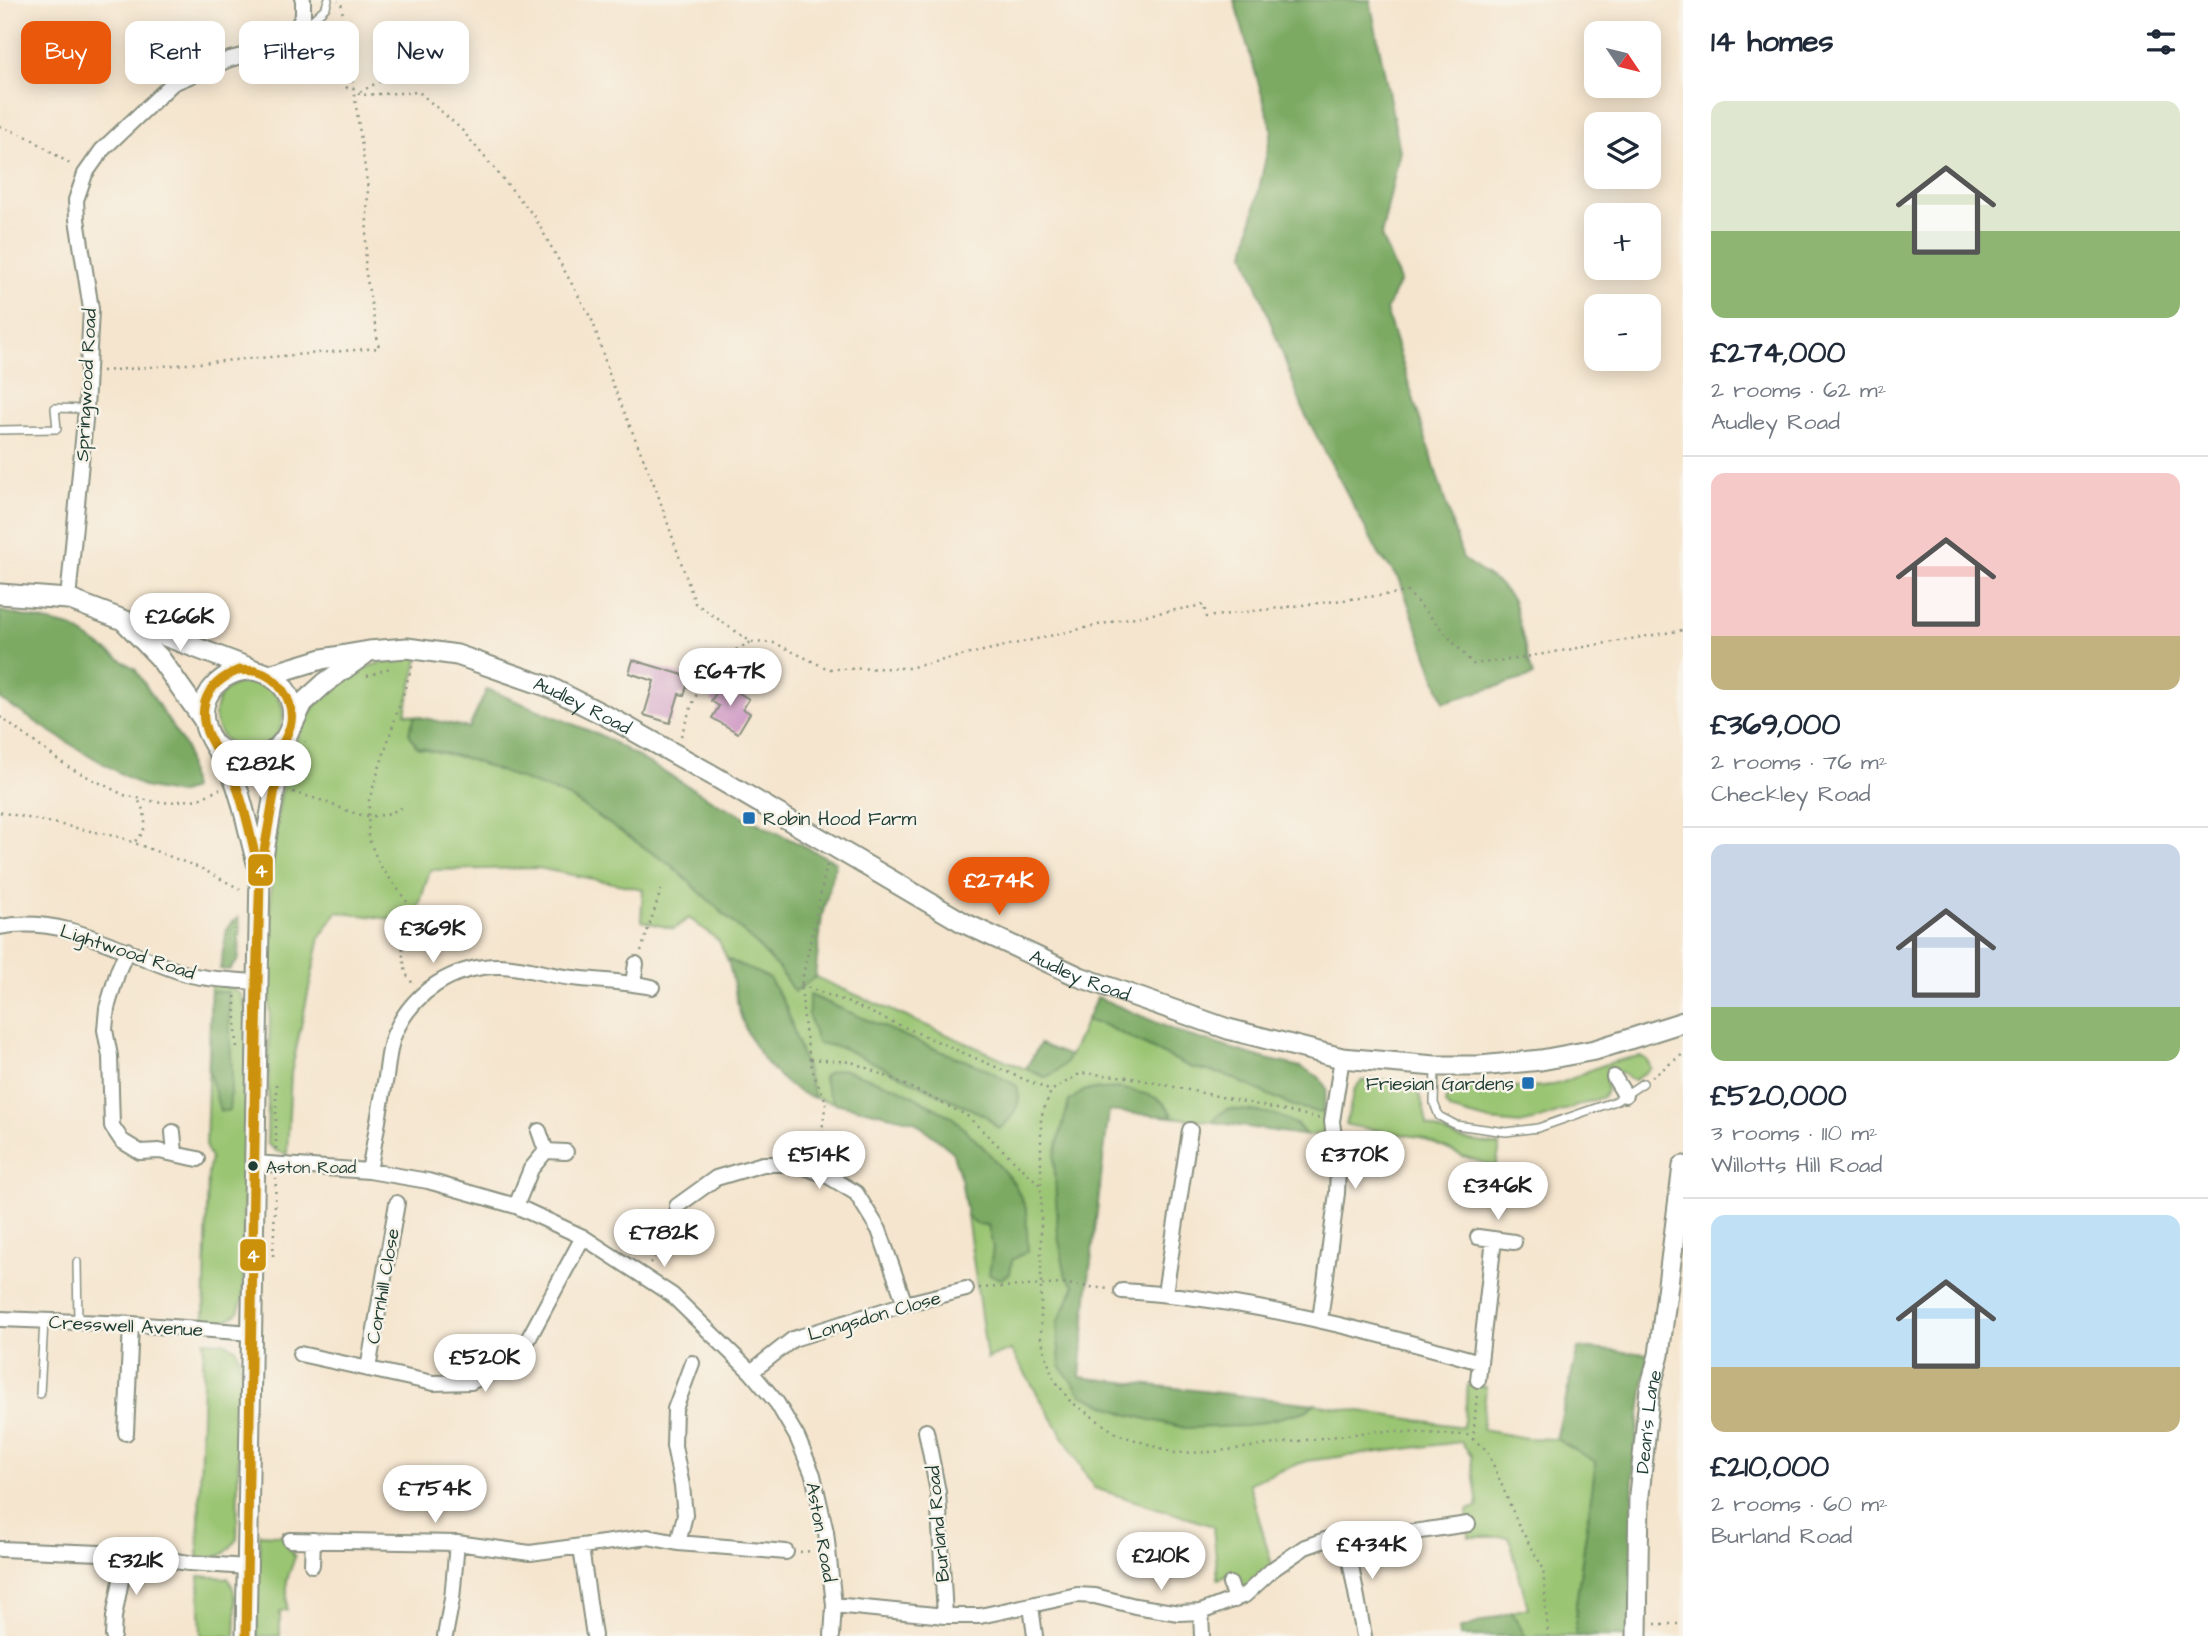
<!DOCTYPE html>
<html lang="en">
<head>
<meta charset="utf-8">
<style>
  body { margin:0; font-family:"Architects Daughter",sans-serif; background:#f2f2f3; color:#1f2937; height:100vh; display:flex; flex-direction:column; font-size:26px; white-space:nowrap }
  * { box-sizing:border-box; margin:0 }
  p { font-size:23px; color:#747a83 }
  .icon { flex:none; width:38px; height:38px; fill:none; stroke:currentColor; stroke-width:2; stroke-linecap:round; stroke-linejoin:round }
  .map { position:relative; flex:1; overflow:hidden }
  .details { display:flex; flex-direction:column; background:#fff; width:525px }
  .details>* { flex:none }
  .hud { position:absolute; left:21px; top:21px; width:665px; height:63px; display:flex; gap:14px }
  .needle { width:46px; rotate:125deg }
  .controls { position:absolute; left:1584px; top:21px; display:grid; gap:14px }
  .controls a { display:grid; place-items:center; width:77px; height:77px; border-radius:14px; background:#fff; box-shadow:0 4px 18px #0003; font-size:35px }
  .price { position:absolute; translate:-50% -60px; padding:0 16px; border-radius:24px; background:#fff; color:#222; font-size:23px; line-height:46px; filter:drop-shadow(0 2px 4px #0008) }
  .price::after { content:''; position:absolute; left:50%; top:42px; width:21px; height:16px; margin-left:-10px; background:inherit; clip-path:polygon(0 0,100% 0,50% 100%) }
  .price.on { background:#ea580c; color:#fff }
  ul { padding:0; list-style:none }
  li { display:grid; align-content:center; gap:14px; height:371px; padding:0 28px }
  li+li { border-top:2px solid #e0e1e3 }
  li span { display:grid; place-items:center; height:217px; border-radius:14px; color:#555 }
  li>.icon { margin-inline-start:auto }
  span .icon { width:126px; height:126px; fill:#fffc; stroke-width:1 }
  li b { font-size:30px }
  h2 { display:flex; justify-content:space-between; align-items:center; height:84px; padding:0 28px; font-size:30px }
  .chip { padding:0 24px; border-radius:14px; background:#fff; box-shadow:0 4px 18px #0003; font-size:24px; line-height:63px }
  .chip.on { background:#ea580c; color:#fff }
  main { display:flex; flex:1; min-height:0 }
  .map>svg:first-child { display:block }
  .green { fill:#9ac572; stroke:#5c8153; stroke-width:2; fill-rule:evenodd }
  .forest { fill:#7baa64; stroke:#4d744c; stroke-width:2 }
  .building { fill:#cb8fc1 }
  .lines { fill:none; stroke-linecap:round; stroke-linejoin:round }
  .lane-casing { stroke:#8a9181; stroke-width:10 }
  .street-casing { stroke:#8a9181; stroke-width:18 }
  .secondary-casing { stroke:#8a9181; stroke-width:23 }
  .path { stroke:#8a9181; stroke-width:2.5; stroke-dasharray:2 5; stroke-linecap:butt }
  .lane { stroke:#fff; stroke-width:7 }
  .street { stroke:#fff; stroke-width:14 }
  .secondary { stroke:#fff; stroke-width:19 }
  .bus-1-casing { stroke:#f7f3e8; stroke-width:14 }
  .bus-1 { stroke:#cc910a; stroke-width:9 }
  .poi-dot { fill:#1f6fb2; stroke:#f7f3e8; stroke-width:2.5 }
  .bus-dot { fill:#1f3d34; stroke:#f7f3e8; stroke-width:2.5 }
  .labels { text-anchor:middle; stroke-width:5; stroke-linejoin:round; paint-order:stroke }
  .bus-label { font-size:17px; fill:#1f3d34; stroke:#f7f3e8; text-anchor:start }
  .street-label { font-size:19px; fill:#1f3d34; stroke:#f7f3e8 }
  .poi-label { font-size:19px; fill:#1f3d34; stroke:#f7f3e8; text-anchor:start }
  .line-badge { stroke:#f7f3e8; stroke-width:2.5 }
  .badge-label { font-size:19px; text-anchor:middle; font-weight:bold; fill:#fff }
</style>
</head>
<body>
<main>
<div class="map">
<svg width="1683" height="1636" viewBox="0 0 1683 1636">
  <rect width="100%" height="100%" fill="#f7f3e8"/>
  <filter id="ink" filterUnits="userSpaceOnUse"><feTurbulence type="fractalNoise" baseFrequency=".0143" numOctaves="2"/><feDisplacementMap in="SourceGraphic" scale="14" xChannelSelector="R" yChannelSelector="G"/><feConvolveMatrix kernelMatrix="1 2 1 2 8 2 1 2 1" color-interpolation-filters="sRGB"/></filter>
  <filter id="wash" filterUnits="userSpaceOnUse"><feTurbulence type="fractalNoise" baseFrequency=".00686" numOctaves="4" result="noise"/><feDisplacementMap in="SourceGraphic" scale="28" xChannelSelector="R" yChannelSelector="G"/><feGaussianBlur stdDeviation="1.57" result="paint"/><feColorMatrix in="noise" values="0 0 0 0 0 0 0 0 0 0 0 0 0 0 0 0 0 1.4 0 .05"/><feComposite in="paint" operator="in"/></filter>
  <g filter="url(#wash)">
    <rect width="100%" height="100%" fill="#f5e5ce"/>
    <!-- green -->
    <path class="green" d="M419,656L405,713L415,716L409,733L417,747L465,758L569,797L672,866L756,944L780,970L794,992L815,977L1044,1077C1069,1070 1076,1042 1086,1021L1102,1024L1190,1067L1226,1075L1291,1105L1320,1113L1324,1111L1323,1133L1307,1136L1297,1124L1217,1116L1213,1122L1172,1117V1113L1085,1090L1075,1285L1057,1324L1082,1395L1306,1411L1314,1404L1463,1427L1468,1385L1486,1387L1482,1430L1526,1438L1556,1439L1596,1462L1576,1604V1636H1525L1512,1612L1528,1608L1509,1537H1469L1467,1510L1478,1507L1471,1455L1461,1442L1306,1461L1249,1483L1273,1569L1239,1598L1234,1574L1218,1579L1213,1526L1094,1488L1011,1350L987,1359L967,1216L977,1224L988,1225L993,1248L990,1274L1022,1253L1026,1209L1015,1185L988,1153L952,1117L828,1091L835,1103L815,1098L786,1007L769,978L727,959L719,941L689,918L674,929L641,921L643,889L538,868L430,870L414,922L337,912L320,937L291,1073L287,1154L276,1151L267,1143C268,1100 269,1058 270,1015C270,929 261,748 331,688C354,667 389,659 419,656ZM810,995L925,1045L980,1066L999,1129L986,1116L843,1048L818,1043Z
      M215 715a34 34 0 1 1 68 0a34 34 0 1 1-68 0Z
      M211,983C246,991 243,992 247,1026L243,1299L238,1312L223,1323L204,1322L208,1172L211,1158L206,1148Z
      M1641,1056L1647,1060L1651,1068L1635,1080L1629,1079L1621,1072L1606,1077L1607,1091L1603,1097L1537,1120L1520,1124L1490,1121L1450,1110L1445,1104L1448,1088L1453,1084C1486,1084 1519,1090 1552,1085C1567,1083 1580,1074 1593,1069C1608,1063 1625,1058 1641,1056Z
      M1377,1079C1417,1087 1420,1084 1427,1125L1459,1139L1500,1146L1496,1167L1463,1156L1419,1137L1346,1125L1354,1090L1361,1081Z
      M204,1341L223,1342L236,1348L240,1360L237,1539C224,1557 220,1559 198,1557Z
      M260,1534L291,1536L289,1548L295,1557L287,1580V1610L280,1611V1636H257Z
      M199,1576L228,1578C239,1595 236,1615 235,1636H201Z"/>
    <!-- forest -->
    <path class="forest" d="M1234,0H1370L1400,151L1381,236L1400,281L1386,310L1463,559L1499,584L1513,600L1533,676L1444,702L1399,578L1380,556L1304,412L1245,253L1272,129Z
      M0,611L71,627L135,669L186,748L192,789L178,794L144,787L75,747L0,699Z
      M487,689L602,736L721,805L836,862L822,916L815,977L794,992L780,970L756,944L672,866L569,797L465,758L417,747L409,733L415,716L469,728Z
      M238,917L240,926L238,960L229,970L220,969L227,928Z
      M727,959L769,978L786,1007L815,1098C782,1090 751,1048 741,1017C735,998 734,977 727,959Z
      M211,991L228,992L232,1076L229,1111H220L209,1071Z
      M809,995L937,1050L982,1067L1017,1086C1023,1104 1013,1118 999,1129L986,1116L843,1048L817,1043L809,1016Z
      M1097,997L1183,1034L1266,1059L1301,1067L1319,1077L1327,1089L1323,1111L1320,1113L1291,1105L1226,1075L1190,1067L1102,1024L1086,1021Z
      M1040,1044L1070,1056C1063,1067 1057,1073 1045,1077L1026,1068Z
      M842,1069L898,1088L952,1117L987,1151L1015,1185L1026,1209L1028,1251L1012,1260L1010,1274L1000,1279L989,1274L993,1248L988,1225L977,1224L967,1216L961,1179L952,1151L914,1121L835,1103L828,1092L823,1077L829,1072Z
      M1120,1088C1139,1093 1166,1094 1172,1117L1109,1111L1088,1287L1080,1377L1314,1404L1306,1411L1247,1426L1185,1428L1126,1414L1082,1395L1060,1366L1057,1324L1075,1286L1066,1277L1058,1236L1054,1157L1069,1101L1085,1090Z
      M1227,1109C1258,1111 1287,1111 1307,1136L1213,1122L1217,1116Z
      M1578,1348L1648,1354L1633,1464L1631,1636H1576V1604L1596,1462L1556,1439Z
      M1512,1612L1525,1636H1460L1459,1629Z"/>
    <g id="blocks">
      <!-- building -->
      <path class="building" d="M633,660L690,677L684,695L679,694L670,723L644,715L654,681L629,673Z
        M722,683L749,699L743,709L750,713L738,733L712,718L719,706L711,701Z"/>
    </g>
  </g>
  <g filter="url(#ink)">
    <use href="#blocks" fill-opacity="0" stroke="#8a9181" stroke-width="2"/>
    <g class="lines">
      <defs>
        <path id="lane" d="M300,31L326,7L328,0
          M0,430L57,429L55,408L86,409
          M1435,1069L1434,1103L1439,1116L1456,1125L1506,1132L1538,1128L1616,1101L1643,1083
          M77,1262L78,1322
          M40,1394L44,1321"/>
        <path id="street" d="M68,599L86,409L91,309L77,219L76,200L85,174L102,150L173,83L230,59L266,50L291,38L303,16V0
          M0,927C67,914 125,955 187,974C208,980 234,980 256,982
          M127,950L118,971L107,1008L105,1030L110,1056L112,1126L122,1141L140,1152L159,1151L198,1159
          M633,983L636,964
          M1614,1077L1625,1095
          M539,1131L546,1151L566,1152
          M173,1132L175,1153
          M254,1163L369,1171L428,1181L516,1206L583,1237L672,1295L751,1372L777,1403L797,1437L813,1475L826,1532L834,1605L832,1636
          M369,1171C375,1140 380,1108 386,1077C388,1063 389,1047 394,1035C412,992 453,966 499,966C523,966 548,976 573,978C599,981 626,982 652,987
          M516,1206L531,1169L546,1151
          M677,1206L716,1178L763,1164H797L828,1176L856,1193L879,1230L905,1304
          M1478,1237L1514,1242
          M1122,1291C1243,1298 1363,1329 1480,1362L1494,1239
          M1165,1293L1190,1130
          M0,1319L131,1324L252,1333
          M1320,1320L1337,1193L1338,1169L1332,1121L1342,1058
          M300,1354L433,1383L471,1382L498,1368L524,1347L583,1237
          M368,1369L397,1203
          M751,1372L793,1339L905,1304L966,1289
          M1478,1380L1480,1362
          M926,1431L938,1492L945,1616
          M126,1433L131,1324
          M1345,1533L1364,1636
          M290,1540L457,1543L530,1553L648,1537L678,1543L786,1552
          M678,1543L685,1515L682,1486L674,1446L675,1409L692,1363
          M581,1548L594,1636
          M0,1549L126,1554L189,1563L247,1567
          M312,1565L313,1540
          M1230,1584L1235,1600
          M834,1605L945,1616H980L1077,1595L1095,1596L1135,1606L1179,1613L1201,1612L1245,1595L1273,1569L1305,1547L1345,1533L1400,1534L1468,1524
          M1031,1606L1035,1636
          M1201,1612L1202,1636
          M113,1636L114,1617L126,1554
          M445,1636L452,1599L457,1543"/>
        <g id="secondary">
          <path d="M0,594L68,599L252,669"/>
          <path d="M125,622L159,657L203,719"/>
          <path id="s1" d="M269,675L322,659L369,651L407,648L457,655L549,687L618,722L714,776L964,923L1080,977L1228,1029L1342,1058L1435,1066H1480L1541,1060L1595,1050L1683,1022"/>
          <path d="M293,724L303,703L325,683L365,654"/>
          <path d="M215,745C273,791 323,708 270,676C257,668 242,669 229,675C219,680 212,687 207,697C192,730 226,755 236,784C245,810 250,839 258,866"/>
          <path d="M246,1636L260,874L283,743"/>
          <path id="s2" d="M1637,1636L1639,1495L1650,1389L1659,1355L1683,1166"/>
        </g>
      </defs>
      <!-- lane casing -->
      <use href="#lane" class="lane-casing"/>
      <!-- street casing -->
      <use href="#street" class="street-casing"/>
      <!-- secondary casing -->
      <use href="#secondary" class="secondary-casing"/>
      <!-- path -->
      <path class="path" d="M304,43L327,45L343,67L347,88L352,87
        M360,92L440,49
        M358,93L360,95L419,92L461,129L534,216L593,322L611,380L656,489L695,603L751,642L775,643L828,669L908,668L1129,618L1204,605L1206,617L1408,592L1473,664L1514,659L1683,630
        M0,126L30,138L73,166
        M102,371L379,348L365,268L368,189L341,2L338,1
        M412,666L369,800L368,837L379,864L408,903L409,921L402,951L406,974L413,984
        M367,676L390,668
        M0,717L68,767L124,795L161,803L199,799L220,789
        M681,736C691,706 701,675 727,655C734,650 744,646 751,642
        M301,755L305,741
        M293,792C302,795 311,797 320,800C352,811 368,826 403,807
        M0,812L119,837L200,868L240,889
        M135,841C150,830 146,812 137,798
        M641,951L661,890
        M801,985L842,1000L1051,1091
        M235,996L237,1048
        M811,1059L852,1062L893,1079L966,1115L1041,1186
        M1652,1077L1683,1054
        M276,1084V1151
        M1319,1118L1128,1077L1081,1073L1051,1091L1041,1117V1338L1052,1376L1070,1401L1117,1434L1175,1453L1211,1452L1378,1431L1467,1435L1487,1450L1519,1526L1543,1568L1548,1636
        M819,1154L826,1101L814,1075L810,1059L805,1030L801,985L827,864
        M273,1256L276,1178
        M650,1263L678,1222
        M979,1288L1065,1284L1109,1289
        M1473,1440L1477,1394
        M800,1552L814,1551
        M1655,1624H1683"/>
      <!-- lane -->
      <use href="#lane" class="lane"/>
      <!-- street -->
      <use href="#street" class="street"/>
      <!-- secondary -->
      <use href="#secondary" class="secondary"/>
      <defs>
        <path id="bus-1" d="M239,670C245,671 251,670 256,671C278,677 294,700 291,722C290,729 286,737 283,743L260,874C252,845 247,813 236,785C226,758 196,734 205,702C210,685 224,676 239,670Z
          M260,874L246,1636L256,982Z"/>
      </defs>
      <!-- bus-1 casing -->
      <use href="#bus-1" class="bus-1-casing"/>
      <!-- bus-1 -->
      <use href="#bus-1" class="bus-1"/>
    </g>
  </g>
  <!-- markers -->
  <g class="poi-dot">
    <rect x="742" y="811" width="14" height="14" rx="3.5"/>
    <rect x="1521" y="1076" width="14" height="14" rx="3.5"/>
  </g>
  <circle class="bus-dot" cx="253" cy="1166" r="6"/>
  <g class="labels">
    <!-- bus labels -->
    <g class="bus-label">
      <text x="266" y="1173">Aston Road</text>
    </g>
    <!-- street labels -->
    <g class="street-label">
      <text transform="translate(85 385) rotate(-87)" y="7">Springwood Road</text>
      <text dy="7" stroke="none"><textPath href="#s1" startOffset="327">Audley Road</textPath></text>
      <text transform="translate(128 951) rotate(18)" y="7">Lightwood Road</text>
      <text dy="7" stroke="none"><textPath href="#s1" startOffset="894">Audley Road</textPath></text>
      <text transform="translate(382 1286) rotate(-80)" y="7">Cornhill Close</text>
      <text transform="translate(874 1315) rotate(-16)" y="7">Longsdon Close</text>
      <text transform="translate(126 1325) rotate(3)" y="7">Cresswell Avenue</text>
      <text dy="7" stroke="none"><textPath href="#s2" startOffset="215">Dean's Lane</textPath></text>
      <text transform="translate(937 1524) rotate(-95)" y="7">Burland Road</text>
      <text transform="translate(822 1532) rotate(80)" y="7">Aston Road</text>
    </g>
    <!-- poi labels -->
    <g class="poi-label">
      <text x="763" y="825">Robin Hood Farm</text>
      <text x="1514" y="1090" text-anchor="end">Friesian Gardens</text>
    </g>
  </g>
  <g class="line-badge">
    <rect x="247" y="853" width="27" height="34" rx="7" fill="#cc910a"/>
    <rect x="239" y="1238" width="28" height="34" rx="7" fill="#cc910a"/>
  </g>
  <g class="badge-label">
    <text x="261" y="877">4</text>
    <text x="253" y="1262">4</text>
  </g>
</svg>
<div class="controls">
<a><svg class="needle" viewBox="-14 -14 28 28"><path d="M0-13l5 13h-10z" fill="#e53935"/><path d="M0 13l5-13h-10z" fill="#747a83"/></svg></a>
<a><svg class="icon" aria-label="layers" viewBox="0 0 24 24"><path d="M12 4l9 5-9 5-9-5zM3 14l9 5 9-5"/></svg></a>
<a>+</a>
<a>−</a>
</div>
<b class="price" style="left:180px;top:653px">£266K</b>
<b class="price" style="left:730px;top:708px">£647K</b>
<b class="price" style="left:261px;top:800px">£282K</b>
<b class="price on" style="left:999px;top:917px">£274K</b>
<b class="price" style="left:433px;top:965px">£369K</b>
<b class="price" style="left:819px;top:1191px">£514K</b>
<b class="price" style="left:1355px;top:1191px">£370K</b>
<b class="price" style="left:1498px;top:1222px">£346K</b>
<b class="price" style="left:664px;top:1269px">£782K</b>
<b class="price" style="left:485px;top:1394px">£520K</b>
<b class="price" style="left:435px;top:1525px">£754K</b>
<b class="price" style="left:1372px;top:1581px">£434K</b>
<b class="price" style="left:1161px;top:1592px">£210K</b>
<b class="price" style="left:136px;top:1597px">£321K</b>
<div class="hud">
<a class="chip on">Buy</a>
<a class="chip">Rent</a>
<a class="chip">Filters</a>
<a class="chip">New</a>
</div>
</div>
<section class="details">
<h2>14 homes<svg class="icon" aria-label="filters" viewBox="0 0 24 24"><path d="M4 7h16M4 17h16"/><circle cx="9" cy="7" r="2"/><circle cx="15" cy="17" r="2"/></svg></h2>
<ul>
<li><span style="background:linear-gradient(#dfe7d0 60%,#8fb573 0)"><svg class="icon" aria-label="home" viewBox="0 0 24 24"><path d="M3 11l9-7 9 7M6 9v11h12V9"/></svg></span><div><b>£274,000</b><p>2 rooms · 62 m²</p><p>Audley Road</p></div></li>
<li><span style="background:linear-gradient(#f6c9c9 75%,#c2b280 0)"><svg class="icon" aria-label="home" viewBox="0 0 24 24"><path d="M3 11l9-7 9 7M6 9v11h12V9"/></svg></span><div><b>£369,000</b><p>2 rooms · 76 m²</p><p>Checkley Road</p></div></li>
<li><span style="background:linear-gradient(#c9d6e8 75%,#8fb573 0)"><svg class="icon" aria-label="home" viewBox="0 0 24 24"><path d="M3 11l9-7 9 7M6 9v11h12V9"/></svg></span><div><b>£520,000</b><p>3 rooms · 110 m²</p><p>Willotts Hill Road</p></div></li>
<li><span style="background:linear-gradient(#bfe0f5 70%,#c2b280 0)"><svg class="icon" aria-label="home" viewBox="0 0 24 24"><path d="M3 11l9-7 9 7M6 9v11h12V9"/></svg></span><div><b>£210,000</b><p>2 rooms · 60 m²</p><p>Burland Road</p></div></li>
</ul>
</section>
</main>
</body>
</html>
